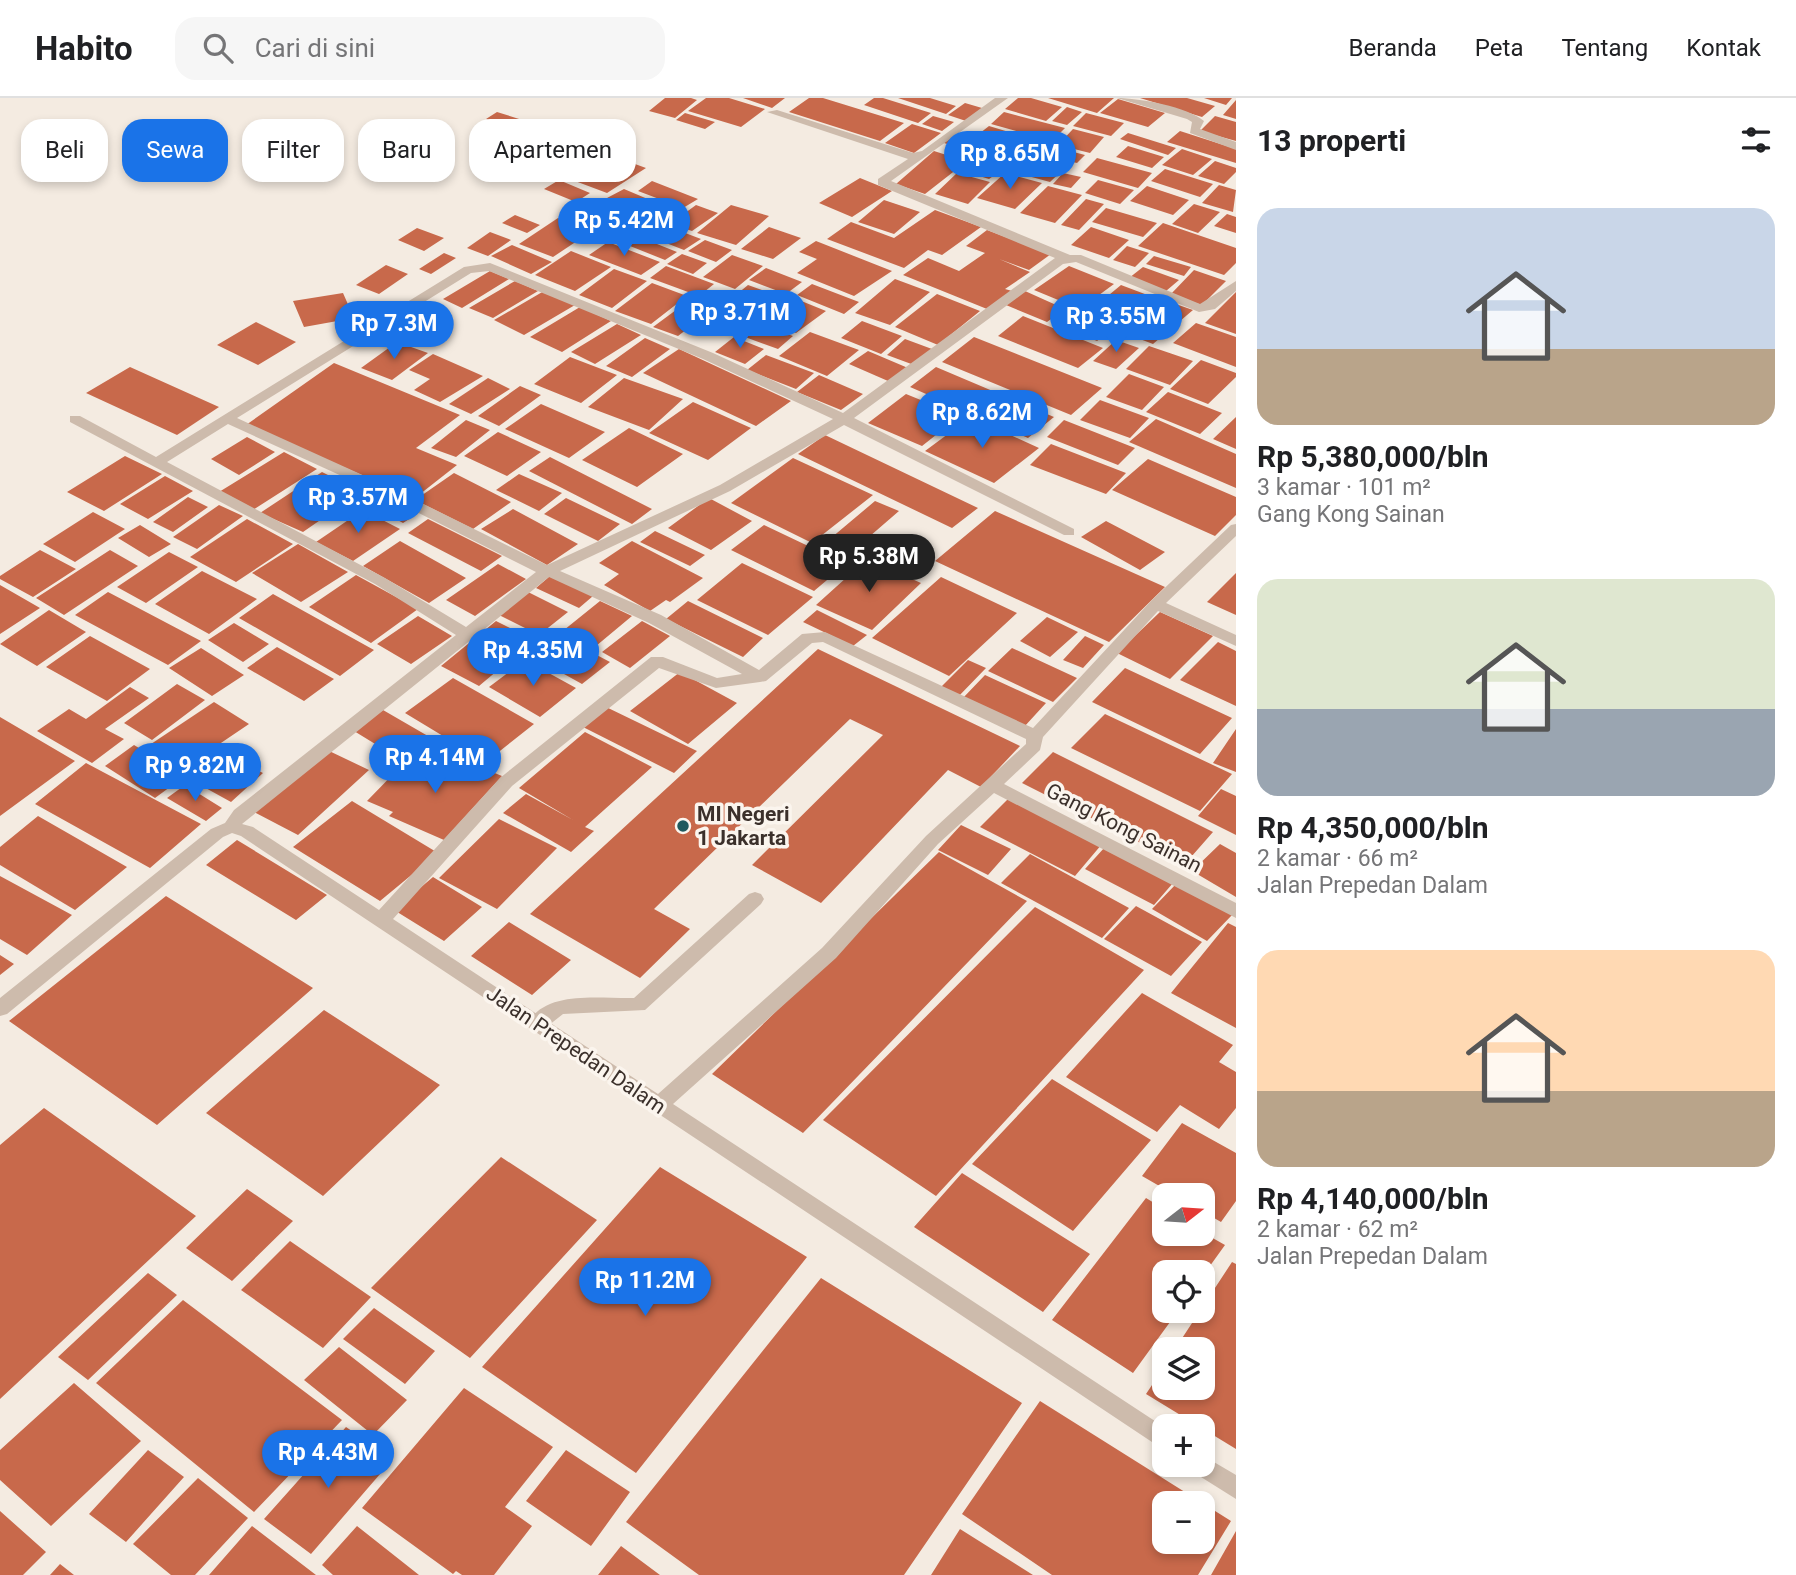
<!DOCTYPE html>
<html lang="id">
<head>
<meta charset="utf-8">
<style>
  body { margin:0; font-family:Roboto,sans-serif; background:#f6f6f6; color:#202124; height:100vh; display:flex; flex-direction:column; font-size:26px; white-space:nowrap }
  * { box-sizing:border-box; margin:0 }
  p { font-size:23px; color:#757577 }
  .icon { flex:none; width:38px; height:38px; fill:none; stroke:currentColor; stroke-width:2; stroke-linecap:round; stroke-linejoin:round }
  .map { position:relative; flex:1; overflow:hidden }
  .panel { display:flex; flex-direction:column; background:#fff; width:560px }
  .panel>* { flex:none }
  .top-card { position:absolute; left:21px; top:21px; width:665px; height:63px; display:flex; gap:14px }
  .needle { width:46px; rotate:73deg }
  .buttons { position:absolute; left:1152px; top:1085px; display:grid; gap:14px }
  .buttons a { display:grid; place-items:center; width:63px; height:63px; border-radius:14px; background:#fff; box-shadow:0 4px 10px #0003; font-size:35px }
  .price { position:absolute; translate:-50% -60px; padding:0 16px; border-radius:24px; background:#1a73e8; color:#fff; font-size:23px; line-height:46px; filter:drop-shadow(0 2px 4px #0008) }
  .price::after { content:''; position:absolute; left:50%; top:42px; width:21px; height:16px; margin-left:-10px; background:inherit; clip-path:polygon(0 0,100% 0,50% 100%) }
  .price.selected { background:#222; color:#fff }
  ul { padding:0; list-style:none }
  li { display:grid; align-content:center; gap:14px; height:371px; padding:0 21px }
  li span { display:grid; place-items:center; height:217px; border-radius:21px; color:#555 }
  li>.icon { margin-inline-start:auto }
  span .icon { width:126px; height:126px; fill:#fffc; stroke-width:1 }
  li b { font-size:30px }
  h2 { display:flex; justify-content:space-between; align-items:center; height:84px; padding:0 21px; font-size:30px }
  .tag { padding:0 24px; border-radius:21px; background:#fff; box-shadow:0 4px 10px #0003; font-size:24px; line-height:63px }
  .tag.selected { background:#1a73e8; color:#fff }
  header { display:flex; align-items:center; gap:42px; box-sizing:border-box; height:98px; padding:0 35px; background:#fff; border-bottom:2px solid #e0e0e0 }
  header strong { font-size:33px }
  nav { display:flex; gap:38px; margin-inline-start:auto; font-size:24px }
  .search { width:490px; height:63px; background:#f6f6f6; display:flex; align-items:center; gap:18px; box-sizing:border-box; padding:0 24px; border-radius:21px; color:#757577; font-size:26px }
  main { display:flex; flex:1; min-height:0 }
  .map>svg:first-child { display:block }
  .building { fill:#c8694b; fill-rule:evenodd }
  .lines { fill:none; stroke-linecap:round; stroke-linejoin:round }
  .lane { fill:#cdbbac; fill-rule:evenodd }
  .street { fill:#cdbbac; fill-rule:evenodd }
  .poi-dot { fill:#1f5a5e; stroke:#fbf5ee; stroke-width:2.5 }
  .labels { text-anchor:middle; stroke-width:7; stroke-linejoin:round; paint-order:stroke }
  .poi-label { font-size:21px; font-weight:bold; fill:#3b302b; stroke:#fbf5ee; text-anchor:start }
  .street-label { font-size:21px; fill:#3b302b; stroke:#fbf5ee }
</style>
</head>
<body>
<header>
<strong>Habito</strong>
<div class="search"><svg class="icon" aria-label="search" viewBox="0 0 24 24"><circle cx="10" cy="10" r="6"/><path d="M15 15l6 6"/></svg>Cari di sini</div>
<nav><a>Beranda</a><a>Peta</a><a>Tentang</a><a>Kontak</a></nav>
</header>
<main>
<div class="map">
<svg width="1236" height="1477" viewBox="0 0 1236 1477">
  <rect width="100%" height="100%" fill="#f4ebe1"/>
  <!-- building -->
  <path class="building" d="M665,0H691L697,2L675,20L649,13Z
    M706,0H729L765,11L741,29L688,13Z
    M743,0H785L772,10Z
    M809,0H823L904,25L880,43L789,14Z
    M874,0H883L931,15L918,25L864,7Z
    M898,0H930L956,8L946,16Z
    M1018,0H1031L1062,9L1046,23L1005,11Z
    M1048,0H1114L1097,15Z
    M1140,0H1187L1215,8L1202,19Z
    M1204,0H1232L1226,7Z
    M1118,1L1165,15L1148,29L1100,15Z
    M1236,2V21L1223,17Z
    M965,5L982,10L966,23L948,17Z
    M1067,9L1082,14L1067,27L1052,23Z
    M497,14L535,26L524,33L486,21Z
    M1004,14L1065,30L1052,43L991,26Z
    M685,15L715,24L705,31L676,22Z
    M1086,15L1124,25L1111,38L1073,28Z
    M933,18L954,24L942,33L922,26Z
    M1215,18L1236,24V43L1200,33Z
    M912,26L941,35L914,55L885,45Z
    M989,28L1032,41L1017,52L975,39Z
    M1073,31L1104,39L1090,55L1058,47Z
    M1180,33L1236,51V65L1167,44Z
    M956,35L989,45L977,55L944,45Z
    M1128,35L1176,50L1168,57L1120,41Z
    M1036,44L1085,57L1077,65L1027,53Z
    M990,47L1012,53L997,67L976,61Z
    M1128,48L1164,59L1152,70L1116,59Z
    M591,50L646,70L607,95L551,74Z
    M1182,51L1212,61L1193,77L1162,67Z
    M934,53L999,74L989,81L957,71L925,96L896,86Z
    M1021,53L1068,67L1050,84L1002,71Z
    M1097,60L1152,75L1138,90L1083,74Z
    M1215,63L1236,70V74L1224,86L1198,78Z
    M1165,71L1213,86L1200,99L1151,83Z
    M957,75L990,84L968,106L935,96Z
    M1005,75L1042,85L1015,111L977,100Z
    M1063,75L1081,79L1071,90L1053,86Z
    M860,80L892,93L852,119L819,105Z
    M559,82L590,95L576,104L544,91Z
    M1098,82L1134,92L1120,106L1085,95Z
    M652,83L698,101L683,110L638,93Z
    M1219,87L1236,92L1233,114L1202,105Z
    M1048,88L1082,97L1055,125L1020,115Z
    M1147,88L1189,102L1173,117L1130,103Z
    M624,91L650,102L636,110L657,120L639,130L615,119L597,129L573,118Z
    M1086,101L1104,106L1079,132L1061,127Z
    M884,102L920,114L894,136L858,124Z
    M1194,106L1220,114L1198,135L1172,126Z
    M696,107L718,115L692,133L670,126Z
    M731,107L769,118L736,147L697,135Z
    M1106,110L1157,125L1143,139L1092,124Z
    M935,112L981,129L942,157L928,152L904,170L827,141L851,124L894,140Z
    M1227,116L1236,119V135L1214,128Z
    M515,117L540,127L527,135L502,125Z
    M558,120L592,133L553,159L519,146Z
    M659,125L701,141L684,152L643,136Z
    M1163,125L1236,150V165L1224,177L1138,148Z
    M769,129L801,140L773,161L741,151Z
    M1091,129L1129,142L1109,160L1071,147Z
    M417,130L444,140L424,153L398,142Z
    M987,132L1051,156L1029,172L999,161L1030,174L1005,191L1012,193L987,211L903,177L928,160L959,173L985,155L966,148Z
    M490,134L511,142L488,158L467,150Z
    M637,138L677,154L665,162L625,146Z
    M705,142L732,152L716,164L688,153Z
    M816,143L892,173L854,198L797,175L817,161L799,154Z
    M608,144L660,164L641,177L589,157Z
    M512,147L552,164L531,176L491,158Z
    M1127,148L1149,155L1135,169L1113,162Z
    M571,153L611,169L575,193L535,177Z
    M444,155L456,160L431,176L419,171Z
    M682,156L707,165L693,176L667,166Z
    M732,157L763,168L735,191L703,179Z
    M1154,158L1191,169L1184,178L1146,166Z
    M386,167L408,176L379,196L356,187Z
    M666,168L714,186L699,198L650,180Z
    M1069,168L1114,186L1080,211L1034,192Z
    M1143,169L1179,182L1166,193L1129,180Z
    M766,170L802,184L786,196L749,182Z
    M614,171L647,183L612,210L579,197Z
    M1194,172L1226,183L1202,207L1170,197Z
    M490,173L509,181L462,210L443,201Z
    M895,181L930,194L890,227L855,215Z
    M515,183L538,193L493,220L469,210Z
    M652,185L687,198L651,226L615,213Z
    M812,186L859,204L844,216L797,197Z
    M748,187L782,199L754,222L720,210Z
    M1121,187L1158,201L1124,230L1086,216Z
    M544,193L575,207L524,237L494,222Z
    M1025,193L1065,211L1047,224L1006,207Z
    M1236,194V236L1205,225Z
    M343,195L354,220L304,229L293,203Z
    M937,196L980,213L938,247L895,229Z
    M789,198L826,213L796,235L759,220Z
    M1164,202L1193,212L1153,246L1124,235Z
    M694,203L742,221L732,228L684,210Z
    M580,209L611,223L562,254L530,239Z
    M676,212L700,221L678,238L653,229Z
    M1070,213L1113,231L1097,243L1053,225Z
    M1023,218L1103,250L1078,270L998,238Z
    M749,222L793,238L778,251L734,235Z
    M862,223L902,238L881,256L841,240Z
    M256,224L296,244L258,267L217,247Z
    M1196,225L1236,239V269L1173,245Z
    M617,226L641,237L595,266L571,254Z
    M810,234L859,252L827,278L779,258Z
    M734,239L764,251L745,266L715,254Z
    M974,239L1102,290L1071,317L942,264Z
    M645,240L670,251L632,279L606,268Z
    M905,241L932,251L914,267L887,257Z
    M1116,242L1139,250L1116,271L1093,263Z
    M397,244L428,255L392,282L361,270Z
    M1149,248L1193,263L1170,287L1126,271Z
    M679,251L791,303L756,328L643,275Z
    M868,253L908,270L888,283L849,266Z
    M433,256L483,278L440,304L414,292L430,281L409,272Z
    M766,257L814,275L796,291L747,272Z
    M570,259L617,277L581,305L534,286Z
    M1201,262L1236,275V279L1208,306L1170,291Z
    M334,265L460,317L416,350L457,367L415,400L246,327Z
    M130,269L219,309L177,337L86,295Z
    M936,269L1054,319L1028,340L910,289Z
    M1129,276L1164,289L1142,312L1106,299Z
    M819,277L863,296L841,312L797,294Z
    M488,280L510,291L471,316L449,306Z
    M624,280L683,301L649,332L588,309Z
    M520,288L541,297L499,328L478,318Z
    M1168,294L1222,315L1200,336L1146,314Z
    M906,296L960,318L922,348L868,325Z
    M1100,302L1149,320L1130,340L1080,322Z
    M693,304L751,330L708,362L649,335Z
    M541,306L605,334L569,360L505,331Z
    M971,319L1039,350L994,385L925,353Z
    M1236,319V351L1213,341Z
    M1156,321L1236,356V390L1129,344Z
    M466,322L490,332L456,359L431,350Z
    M1064,322L1135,350L1118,367L1047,339Z
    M629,330L683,356L637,389L582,362Z
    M498,334L541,354L507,378L464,358Z
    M825,337L978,410L952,430L798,356Z
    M247,339L275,354L239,377L211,361Z
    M1051,346L1126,375L1106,396L1030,367Z
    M284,354L317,371L253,412L219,394Z
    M125,358L162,376L104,413L67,394Z
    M550,359L652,411L632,426L529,373Z
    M793,360L873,397L812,445L731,405Z
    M1148,361L1236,399V417L1215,438L1112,392Z
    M322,374L344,385L324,398L342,407L303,434L260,415Z
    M454,375L511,404L473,431L415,402Z
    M519,376L562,395L539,413L496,392Z
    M165,378L193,393L148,421L120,406Z
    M350,385L372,395L356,406L334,396Z
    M383,394L420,414L403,425L367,405Z
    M188,399L208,409L173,434L153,424Z
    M566,400L620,426L598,443L544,416Z
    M709,400L752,423L711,452L668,430Z
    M875,403L899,413L855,451L831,440Z
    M219,407L243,418L197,451L173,439Z
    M513,411L578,446L547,467L481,431Z
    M363,412L400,431L353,463L316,444Z
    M995,413L1165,489L1109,544L935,463Z
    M93,414L125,431L75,464L43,446Z
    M247,421L293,446L236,484L190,459Z
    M428,421L502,458L481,473L408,435Z
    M1106,423L1165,454L1140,472L1081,439Z
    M140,427L171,446L149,459L118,440Z
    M764,427L846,466L814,493L731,452Z
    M655,433L705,457L690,468L640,444Z
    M400,443L466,480L429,505L363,468Z
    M632,443L703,480L670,504L666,502L650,513L604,487L619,476L599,465Z
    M298,446L348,474L301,504L252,475Z
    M40,452L76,471L33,499L0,481V478Z
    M110,452L138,468L64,517L36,500Z
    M169,454L198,469L146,505L117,489Z
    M867,461L921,485L872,532L816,507Z
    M742,465L813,499L768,537L697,502Z
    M498,466L526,481L475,518L446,502Z
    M202,473L257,501L209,536L155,506Z
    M1236,475V517L1207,504Z
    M356,477L418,511L371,545L309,509Z
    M550,478L593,498L579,510L536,490Z
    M941,479L1017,515L949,578L872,540Z
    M0,487L40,510L0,536Z
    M108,494L201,543L168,567L75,517Z
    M528,494L568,514L539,537L499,517Z
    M273,496L374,552L340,578L239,520Z
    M600,503L632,518L596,548L564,532Z
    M688,503L763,540L743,559L666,521Z
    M49,512L86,534L37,568L0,546Z
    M817,512L867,537L853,548L803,524Z
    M1160,514L1213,538L1170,581L1117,555Z
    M418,518L452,538L411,566L377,546Z
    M1047,519L1078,534L1050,559L1020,543Z
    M496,523L534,542L479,588L441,568Z
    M642,523L670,538L630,570L602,554Z
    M234,525L269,546L243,564L208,542Z
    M555,535L610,564L582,586L528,556Z
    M90,538L150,571L107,603L46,569Z
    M1085,538L1104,547L1083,570L1063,562Z
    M1218,544L1236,553V608L1180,582Z
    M277,549L334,581L304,603L247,570Z
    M201,550L244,577L212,598L169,570Z
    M1012,550L1077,580L1053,604L988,573Z
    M818,551L1020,648L981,689L948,672L821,805L752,767L883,637L850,621L654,811L690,831L640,880L530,816Z
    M525,562L576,590L540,619L489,589Z
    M968,562L986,570L956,601L938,592Z
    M1125,570L1232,620L1200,656L1092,604Z
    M680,574L737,605L688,646L630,613Z
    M985,577L1046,605L1024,629L962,601Z
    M453,580L534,626L486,664L405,615Z
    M177,586L205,602L152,642L124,625Z
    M130,589L149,600L105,631L124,641L92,665L37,633L69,611L86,621Z
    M214,604L249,626L215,649L229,657L200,677L151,646Z
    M604,608L697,653L674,675L581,628Z
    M383,612L440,645L411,668L354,633Z
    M1105,616L1232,676L1200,713L1071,650Z
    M0,619L75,663L0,718Z
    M1236,631V674L1213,665Z
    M585,634L652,669L585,729L594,733L571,754L503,715L526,696L573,722L519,690Z
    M134,647L185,678L155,700L105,668Z
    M325,651L369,672L298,737L254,714Z
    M1053,654L1213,734L1184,767L1022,685Z
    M448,656L502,678L444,742L389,718L393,714L367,703L401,668L427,679Z
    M235,661L263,675L231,704L202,688Z
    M86,665L201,726L150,770L35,706Z
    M185,687L222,710L206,723L167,700Z
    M1221,691L1236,698V737L1198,718Z
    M1009,700L1102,746L1075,778L980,729Z
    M352,703L438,755L380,803L293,749Z
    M38,718L127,769L75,812L0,767V749Z
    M499,721L557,750L497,811L439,780Z
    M961,727L1011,751L988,777L938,752Z
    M237,742L327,797L296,822L206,767Z
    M1220,746L1236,755V799L1192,773Z
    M1105,749L1173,785L1154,807L1085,771Z
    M939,754L1027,803L803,1035L712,976Z
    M1030,756L1129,810L1102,840L1001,785Z
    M0,778L72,817L27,857L0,841Z
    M433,779L482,809L444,843L394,812Z
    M1177,785L1233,816L1207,843L1152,811Z
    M166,798L313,890L157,1027L9,923Z
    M1136,808L1202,844L1171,878L1104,841Z
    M1035,809L1144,872L936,1098L823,1022Z
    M509,824L571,862L532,897L471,858Z
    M1228,825L1236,829V930L1171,895Z
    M0,857L14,866L0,877Z
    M1142,895L1233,947L1219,964L1236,974V1010L1219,1031L1180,1007L1157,1034L1066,979Z
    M324,912L440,987L323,1098L206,1015Z
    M1052,981L1151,1042L1073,1133L972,1066Z
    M44,1010L196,1118L0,1301V1047Z
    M1182,1025L1236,1055V1103L1221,1124L1202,1113V1097H1175L1142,1078Z
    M501,1059L597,1122L470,1260L371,1190Z
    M660,1069L807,1159L636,1375L482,1269Z
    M962,1075L1090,1156L1043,1214L914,1129Z
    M247,1091L293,1123L232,1183L186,1150Z
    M1146,1100L1164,1111V1136L1202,1134L1225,1147L1202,1179V1174H1164V1213H1178L1133,1275L1052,1222Z
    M290,1143L371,1199L323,1250L241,1192Z
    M1232,1164L1236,1166V1351L1146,1296L1164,1269V1290H1202V1251H1175Z
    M148,1175L177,1197L88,1282L58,1259Z
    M821,1180L1022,1305L904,1477H699L626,1424Z
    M183,1202L342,1322L254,1414L96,1285Z
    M374,1210L435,1253L405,1286L343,1241Z
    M339,1249L407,1302L373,1337L304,1282Z
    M74,1285L141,1343L51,1428L0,1382V1352Z
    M464,1290L553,1349L505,1409L532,1428L494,1477H462L456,1473L453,1476L362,1410Z
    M1040,1303L1231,1423L1198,1477H1052L962,1416ZM1164,1405H1202V1444H1164Z
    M346,1329L393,1361L311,1456L264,1421Z
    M148,1352L184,1379L126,1444L89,1416Z
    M566,1352L630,1394L591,1448L526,1403Z
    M198,1380L248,1420L195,1477H171L133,1446Z
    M0,1413L46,1454L23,1477H0Z
    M252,1428L316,1477H209Z
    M357,1428L419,1477H333L322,1467Z
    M960,1431L1033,1477H931Z
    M1236,1433V1477H1211Z
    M621,1448L660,1477H598Z
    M60,1466L74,1477H50Z"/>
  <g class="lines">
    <!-- lane -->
    <path class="lane" d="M755,794L761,796L764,801L761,806L645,912L563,916L544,931H530L527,926C546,891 600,901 634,900L749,796Z"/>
    <!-- street -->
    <path class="street" d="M995,0H1008L891,83L1070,157H1081L1200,206L1236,183V193L1215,211L1199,214L1076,164L1063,166L854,320L1074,431V437H1064L844,327L730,393L560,473L661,517L759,572L802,536L825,534L1033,630L1151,503L1231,427L1236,426V438L1166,505L1236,537V548L1158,513L1043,639L1040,652L1004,686L1236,805V820L994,695L938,746L836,860L673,1006L1164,1329V1352L241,738L232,735L223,739L7,916L0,918V900L211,731L225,725L234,712L456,537L375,486L70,324V318H80L156,359L464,169L490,165L713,255L843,315L1055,160L878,87V81L908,61L767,14L777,12L913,55L922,53ZM489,173L703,261L833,321L720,387L547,467L389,389L237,320L471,175ZM228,326L379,395L536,474L466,529L385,480L167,364ZM549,479L649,525L742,576L717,580L663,559H651L500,680L379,812L253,729L242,726ZM823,544L1026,641V646L926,738L822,850L658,996L393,821L512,688L659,570L716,590L760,584L766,583L812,545Z
      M1117,0C1139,0 1188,9 1204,23L1200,31L1236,44V52L1190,35L1192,24L1187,21Z
      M1202,1357L1236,1377V1401L1193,1374L1190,1367H1202Z"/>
  </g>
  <!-- markers -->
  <circle class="poi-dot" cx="683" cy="728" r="7"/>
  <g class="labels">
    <!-- poi labels -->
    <g class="poi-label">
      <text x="697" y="723">MI Negeri<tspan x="697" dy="24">1 Jakarta</tspan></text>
    </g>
    <!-- street labels -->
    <g class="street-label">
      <text transform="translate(1124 730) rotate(27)" y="7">Gang Kong Sainan</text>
      <text transform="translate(576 952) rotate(34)" y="7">Jalan Prepedan Dalam</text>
    </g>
  </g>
</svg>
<div class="buttons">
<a><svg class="needle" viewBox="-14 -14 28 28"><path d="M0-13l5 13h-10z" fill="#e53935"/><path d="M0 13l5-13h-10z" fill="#757577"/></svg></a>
<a><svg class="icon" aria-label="locate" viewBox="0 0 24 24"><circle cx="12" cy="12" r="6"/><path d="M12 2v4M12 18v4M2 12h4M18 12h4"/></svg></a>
<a><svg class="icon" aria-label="layers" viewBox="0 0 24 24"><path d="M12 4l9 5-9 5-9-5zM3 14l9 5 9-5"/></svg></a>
<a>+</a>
<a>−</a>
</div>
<b class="price" style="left:1010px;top:93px">Rp 8.65M</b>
<b class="price" style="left:624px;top:160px">Rp 5.42M</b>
<b class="price" style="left:740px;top:252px">Rp 3.71M</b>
<b class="price" style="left:1116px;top:256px">Rp 3.55M</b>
<b class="price" style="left:394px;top:263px">Rp 7.3M</b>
<b class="price" style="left:982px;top:352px">Rp 8.62M</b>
<b class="price" style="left:358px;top:437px">Rp 3.57M</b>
<b class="price selected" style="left:869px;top:496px">Rp 5.38M</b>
<b class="price" style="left:533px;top:590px">Rp 4.35M</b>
<b class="price" style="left:435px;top:697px">Rp 4.14M</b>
<b class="price" style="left:195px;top:705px">Rp 9.82M</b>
<b class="price" style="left:645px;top:1220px">Rp 11.2M</b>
<b class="price" style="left:328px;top:1392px">Rp 4.43M</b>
<div class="top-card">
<a class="tag">Beli</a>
<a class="tag selected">Sewa</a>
<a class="tag">Filter</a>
<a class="tag">Baru</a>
<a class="tag">Apartemen</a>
</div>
</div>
<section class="panel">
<h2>13 properti<svg class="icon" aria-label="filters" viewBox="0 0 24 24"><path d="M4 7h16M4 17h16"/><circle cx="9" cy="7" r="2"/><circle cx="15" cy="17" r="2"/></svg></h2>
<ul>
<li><span style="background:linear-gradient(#c9d6e8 65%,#b9a48a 0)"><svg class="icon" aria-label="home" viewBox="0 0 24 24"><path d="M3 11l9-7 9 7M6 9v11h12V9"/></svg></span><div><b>Rp 5,380,000/bln</b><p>3 kamar · 101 m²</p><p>Gang Kong Sainan</p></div></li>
<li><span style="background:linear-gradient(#dfe7d0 60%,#9aa5b1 0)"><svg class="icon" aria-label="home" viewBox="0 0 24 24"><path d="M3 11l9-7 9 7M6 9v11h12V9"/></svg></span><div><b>Rp 4,350,000/bln</b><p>2 kamar · 66 m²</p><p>Jalan Prepedan Dalam</p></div></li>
<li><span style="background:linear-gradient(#ffd9b3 65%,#b9a48a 0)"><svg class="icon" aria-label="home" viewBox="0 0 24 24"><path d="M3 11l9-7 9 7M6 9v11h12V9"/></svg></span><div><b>Rp 4,140,000/bln</b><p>2 kamar · 62 m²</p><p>Jalan Prepedan Dalam</p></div></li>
</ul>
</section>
</main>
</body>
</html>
